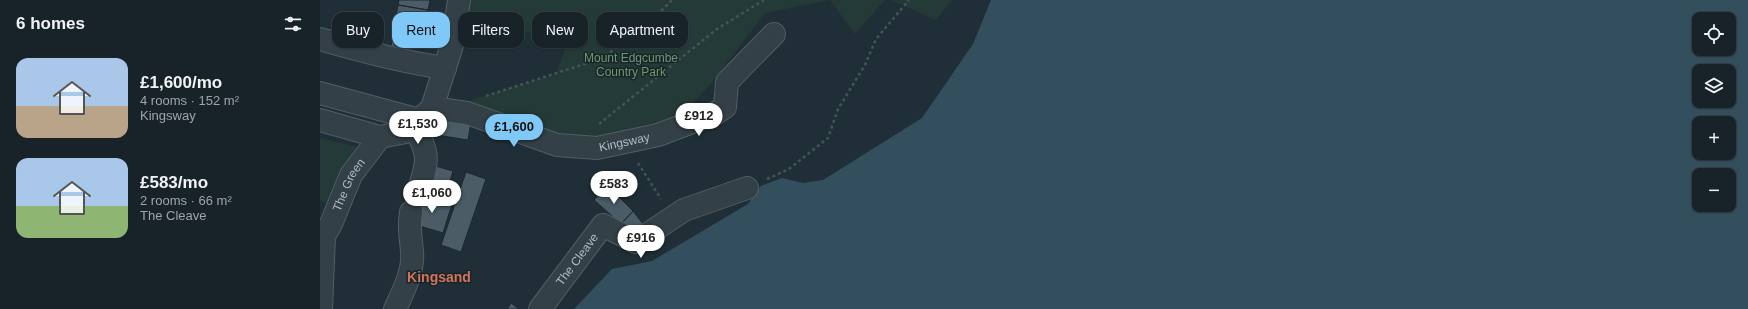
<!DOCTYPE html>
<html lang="en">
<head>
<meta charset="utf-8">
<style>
  body { margin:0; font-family:Arial,sans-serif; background:#212b31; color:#f1f3f6; height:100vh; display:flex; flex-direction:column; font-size:15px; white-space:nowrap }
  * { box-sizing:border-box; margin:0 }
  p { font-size:13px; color:#9fa4a8 }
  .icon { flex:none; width:22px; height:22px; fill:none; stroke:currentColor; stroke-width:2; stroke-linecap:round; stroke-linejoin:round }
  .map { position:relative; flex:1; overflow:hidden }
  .drawer { display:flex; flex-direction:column; background:#182329; width:320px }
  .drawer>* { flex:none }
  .guide { position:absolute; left:12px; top:12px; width:380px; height:36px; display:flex; gap:8px }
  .controls { position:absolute; left:1372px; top:12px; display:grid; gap:8px }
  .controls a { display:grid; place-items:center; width:44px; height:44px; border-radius:8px; background:#182329; box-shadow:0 1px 3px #0004,0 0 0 1px #364046; font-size:20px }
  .price { position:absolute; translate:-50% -34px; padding:0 9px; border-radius:14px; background:#fff; color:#222; font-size:13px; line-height:26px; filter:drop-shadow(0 1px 2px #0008) }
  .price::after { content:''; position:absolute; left:50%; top:24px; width:12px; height:9px; margin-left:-6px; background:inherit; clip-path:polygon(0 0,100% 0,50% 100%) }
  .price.on { background:#80c8f7; color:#111 }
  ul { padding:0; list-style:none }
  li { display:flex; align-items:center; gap:12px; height:100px; padding:0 16px }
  li span { display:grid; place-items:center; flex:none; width:112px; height:80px; border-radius:12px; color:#555 }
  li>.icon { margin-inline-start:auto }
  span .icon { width:48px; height:48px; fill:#fffc; stroke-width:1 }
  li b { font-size:17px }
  h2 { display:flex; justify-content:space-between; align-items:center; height:48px; padding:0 16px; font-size:17px }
  .chip { padding:0 14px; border-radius:12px; background:#182329; box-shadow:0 1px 3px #0004,0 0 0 1px #364046; font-size:14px; line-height:36px }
  .chip.on { background:#80c8f7; color:#111 }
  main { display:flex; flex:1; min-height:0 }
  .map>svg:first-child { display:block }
  .green { fill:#233a36 }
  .water { fill:#334f5e; fill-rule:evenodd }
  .building { fill:#4b5c66; stroke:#1b272e }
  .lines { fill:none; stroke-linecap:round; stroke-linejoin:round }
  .minor-casing { stroke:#515e65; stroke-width:24 }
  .path { stroke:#415654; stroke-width:2.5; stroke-dasharray:3 3; stroke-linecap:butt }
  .minor { stroke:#334047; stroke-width:22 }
  .labels { text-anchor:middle; stroke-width:3; stroke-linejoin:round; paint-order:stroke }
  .park-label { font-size:12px; fill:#6d996e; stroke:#19252b }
  .street-label { font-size:12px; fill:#adbbc4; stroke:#19252b }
  .quarter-label { font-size:14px; font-weight:bold; fill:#d2745a; stroke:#19252b }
</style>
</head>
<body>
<main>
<section class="drawer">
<h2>6 homes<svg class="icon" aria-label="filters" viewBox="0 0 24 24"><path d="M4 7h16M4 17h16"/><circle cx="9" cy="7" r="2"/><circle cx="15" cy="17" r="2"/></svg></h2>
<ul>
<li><span style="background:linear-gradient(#a9c7e8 60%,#b9a48a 0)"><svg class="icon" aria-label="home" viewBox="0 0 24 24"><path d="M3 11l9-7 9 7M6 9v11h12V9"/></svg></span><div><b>£1,600/mo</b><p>4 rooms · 152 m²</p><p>Kingsway</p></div></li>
<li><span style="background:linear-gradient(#a9c7e8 60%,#8fb573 0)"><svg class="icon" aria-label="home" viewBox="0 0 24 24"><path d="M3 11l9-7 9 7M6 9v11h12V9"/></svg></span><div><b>£583/mo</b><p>2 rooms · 66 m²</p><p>The Cleave</p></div></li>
</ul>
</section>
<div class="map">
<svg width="1428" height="309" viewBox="0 0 1428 309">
  <rect width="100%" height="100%" fill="#202f37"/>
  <!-- green -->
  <path class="green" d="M139,0H565L535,34L510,0L445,13L390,85L366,111L337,125L237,145L147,113L151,100L236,74L247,45L146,11Z
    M571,0H632L616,20Z
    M0,138L42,148L11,203L0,201Z"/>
  <!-- water -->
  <path class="water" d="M671,0H1428V309H254L292,269L332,261L428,204L441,186L462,178L483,183L503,180L602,118L653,44ZM1379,19H1409V49H1379ZM1379,71H1409V101H1379ZM1379,123H1409V153H1379ZM1379,175H1409V205H1379Z"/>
  <!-- building -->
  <path class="building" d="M79,0H110L108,10L78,5Z
    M78,5L108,10L104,49L71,46Z
    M113,116L151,122L148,140L110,134Z
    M112,165L133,171L129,184L138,186L132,204L102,194Z
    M146,172L166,179L141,252L121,245Z
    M287,185L313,211L301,224L274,200Z
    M102,194L132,204L123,233L93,224Z
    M313,211L327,229L315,238L301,224Z
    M191,303L199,309H187Z"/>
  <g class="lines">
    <defs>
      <g id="minor">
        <path d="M0,39C41,51 82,62 125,68"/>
        <path d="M0,93L100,120"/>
        <path id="s1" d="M112,108L147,113L237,145L277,148L338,135L396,113L405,107L407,82L454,34"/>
        <path d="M0,120L60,137L86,132L112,108L133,42L139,0"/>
        <path d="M94,125C107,152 110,157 100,186"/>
        <path id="s2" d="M1,309L4,236L11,224L31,175L60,137"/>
        <path d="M75,309C83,292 94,271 92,252C91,235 88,230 91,212"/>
        <path id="s3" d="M220,309L283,225L316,242L364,210L427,188"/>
      </g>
    </defs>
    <!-- minor casing -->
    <use href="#minor" class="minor-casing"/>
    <!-- path -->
    <path class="path" d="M166,96L280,59L322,30L352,0
      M279,124L397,29L444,0
      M318,163L341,199
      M447,179L469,169L508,138L518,109L545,65L556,39L589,0"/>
    <!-- minor -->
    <use href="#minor" class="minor"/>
  </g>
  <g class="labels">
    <!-- park labels -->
    <g class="park-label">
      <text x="311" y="62">Mount Edgcumbe<tspan x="311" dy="14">Country Park</tspan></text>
    </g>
    <!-- street labels -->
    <g class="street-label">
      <text dy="4" stroke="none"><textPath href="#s1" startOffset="199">Kingsway</textPath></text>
      <text dy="4" stroke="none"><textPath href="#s2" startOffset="130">The Green</textPath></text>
      <text dy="4" stroke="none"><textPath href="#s3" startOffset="62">The Cleave</textPath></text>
    </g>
    <!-- quarter labels -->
    <g class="quarter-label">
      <text x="119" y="282">Kingsand</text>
    </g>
  </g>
</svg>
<div class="controls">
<a><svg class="icon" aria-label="locate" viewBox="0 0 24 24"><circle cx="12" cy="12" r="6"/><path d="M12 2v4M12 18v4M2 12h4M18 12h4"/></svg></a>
<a><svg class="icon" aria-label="layers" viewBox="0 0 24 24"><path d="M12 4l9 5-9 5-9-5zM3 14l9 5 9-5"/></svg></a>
<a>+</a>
<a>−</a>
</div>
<b class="price" style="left:379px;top:137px">£912</b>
<b class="price" style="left:98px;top:145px">£1,530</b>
<b class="price on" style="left:194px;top:148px">£1,600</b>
<b class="price" style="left:294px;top:205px">£583</b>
<b class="price" style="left:112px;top:214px">£1,060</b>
<b class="price" style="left:321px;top:259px">£916</b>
<div class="guide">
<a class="chip">Buy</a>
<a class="chip on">Rent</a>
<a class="chip">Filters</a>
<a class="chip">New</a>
<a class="chip">Apartment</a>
</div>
</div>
</main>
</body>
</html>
